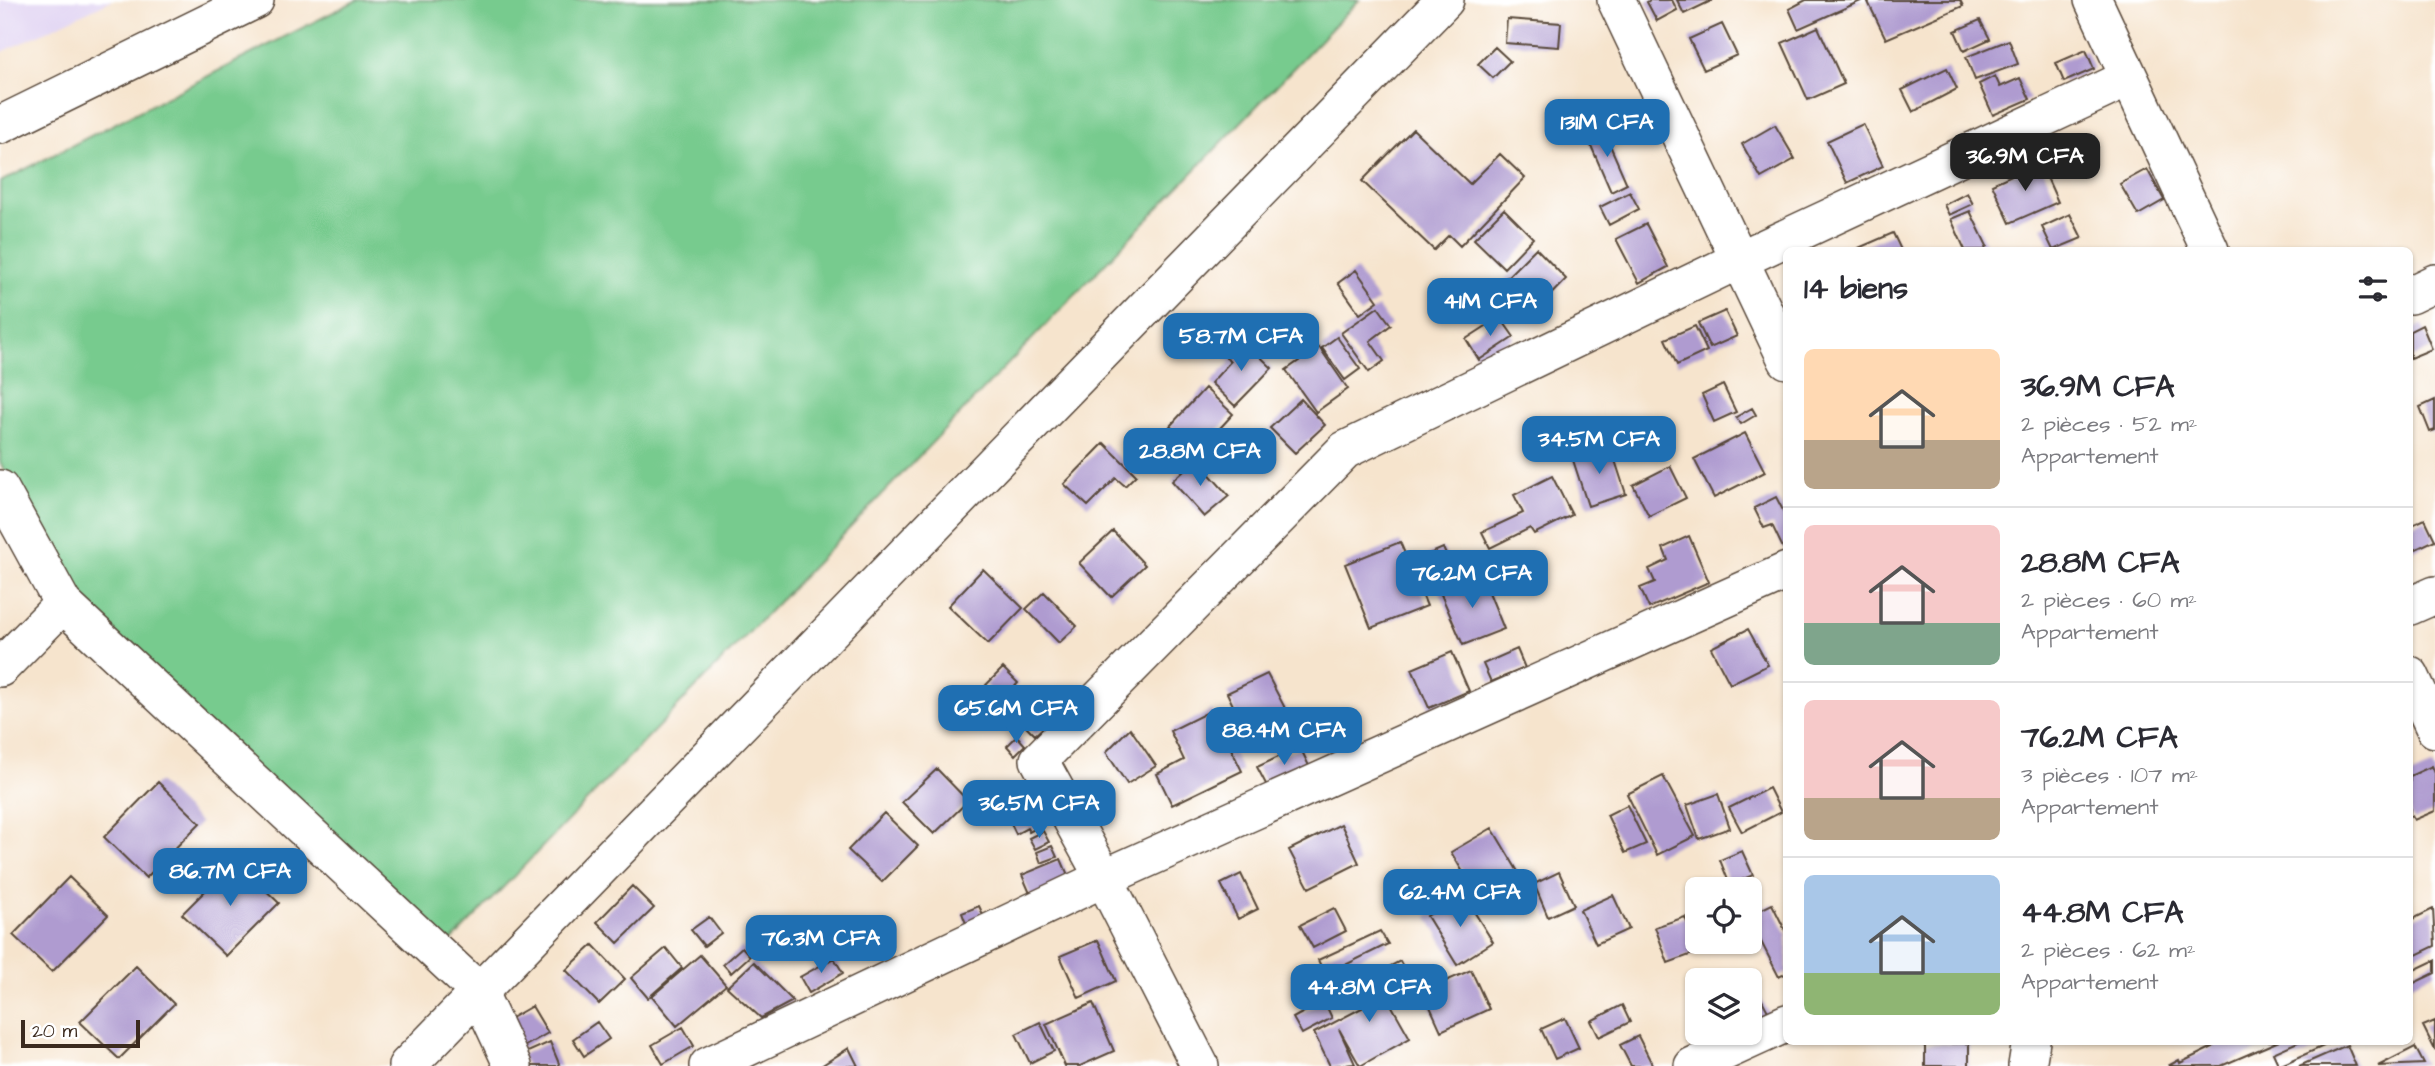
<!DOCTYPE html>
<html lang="fr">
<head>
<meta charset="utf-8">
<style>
  body { margin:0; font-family:"Architects Daughter",sans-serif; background:#f7f7f7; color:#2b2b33; height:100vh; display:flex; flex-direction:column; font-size:26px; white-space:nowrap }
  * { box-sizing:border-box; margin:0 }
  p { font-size:23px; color:#7c7c81 }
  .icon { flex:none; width:38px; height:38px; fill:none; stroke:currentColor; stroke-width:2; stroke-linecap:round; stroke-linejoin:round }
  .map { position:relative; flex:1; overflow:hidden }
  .sheet { position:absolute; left:1783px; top:247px; width:630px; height:798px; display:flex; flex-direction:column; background:#fff; border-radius:10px; box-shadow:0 2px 5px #0004 }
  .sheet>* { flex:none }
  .buttons { position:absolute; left:1685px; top:877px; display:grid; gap:14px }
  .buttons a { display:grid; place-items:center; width:77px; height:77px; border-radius:10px; background:#fff; box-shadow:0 2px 5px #0004; font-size:35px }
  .scale { position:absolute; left:21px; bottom:18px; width:119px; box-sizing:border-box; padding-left:7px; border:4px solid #3b2a1e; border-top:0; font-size:19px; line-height:24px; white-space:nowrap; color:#3b2a1e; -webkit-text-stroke:5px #fff; paint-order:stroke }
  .price { position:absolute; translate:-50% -60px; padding:0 16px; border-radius:14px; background:#1f6fb2; color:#fff; font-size:23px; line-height:46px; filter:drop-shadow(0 2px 4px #0008) }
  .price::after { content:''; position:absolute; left:50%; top:42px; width:21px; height:16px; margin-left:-10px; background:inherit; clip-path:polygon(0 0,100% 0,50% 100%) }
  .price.on { background:#222; color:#fff }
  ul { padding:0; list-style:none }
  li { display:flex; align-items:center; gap:21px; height:175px; padding:0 21px }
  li+li { border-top:2px solid #e1e1e2 }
  li span { display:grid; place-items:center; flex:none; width:196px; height:140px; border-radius:10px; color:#555 }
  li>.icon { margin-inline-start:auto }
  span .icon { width:84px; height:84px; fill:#fffc; stroke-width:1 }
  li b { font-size:30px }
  h2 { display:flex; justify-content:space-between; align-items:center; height:84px; padding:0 21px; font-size:30px }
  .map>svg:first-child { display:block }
  .built { fill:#e1d4f3 }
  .green { fill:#77cb8e; stroke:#597a56; stroke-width:2 }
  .building { fill:#af9bd0 }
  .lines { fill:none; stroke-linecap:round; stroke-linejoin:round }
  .minor-casing { stroke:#574638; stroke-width:40 }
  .minor { stroke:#fff; stroke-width:37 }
</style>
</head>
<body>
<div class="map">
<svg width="2435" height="1066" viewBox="0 0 2435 1066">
  <rect width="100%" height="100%" fill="#fff"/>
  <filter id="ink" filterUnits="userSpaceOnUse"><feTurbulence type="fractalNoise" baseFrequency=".0143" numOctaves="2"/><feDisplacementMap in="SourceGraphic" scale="14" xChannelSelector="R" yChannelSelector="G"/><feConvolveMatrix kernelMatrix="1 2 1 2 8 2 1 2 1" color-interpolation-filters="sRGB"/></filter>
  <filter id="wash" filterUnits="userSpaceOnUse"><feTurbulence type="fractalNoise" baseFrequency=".00686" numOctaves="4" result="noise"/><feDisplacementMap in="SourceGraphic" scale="28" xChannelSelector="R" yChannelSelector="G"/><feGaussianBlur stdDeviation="1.57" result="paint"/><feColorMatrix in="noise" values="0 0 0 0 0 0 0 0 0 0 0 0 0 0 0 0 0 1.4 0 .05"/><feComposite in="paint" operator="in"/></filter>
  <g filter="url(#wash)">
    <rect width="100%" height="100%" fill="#f6e4cd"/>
    <!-- built -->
    <path class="built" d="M0,0H112L0,53Z"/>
    <!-- green -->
    <path class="green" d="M357,0H1359L439,954L75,619L0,462V182Z"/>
    <g id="blocks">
      <!-- building -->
      <path class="building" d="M1650,0H1672L1677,10L1657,21L1647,2Z
        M1677,0H1713L1684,14Z
        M1806,0H1863L1798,29L1789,9Z
        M1867,0H1960L1963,6L1886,39Z
        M1507,19L1561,23L1559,47L1505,43Z
        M1980,20L1990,39L1964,51L1955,31Z
        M1722,24L1737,55L1704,70L1689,39Z
        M1818,27L1844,84L1808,100L1782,43Z
        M2009,40L2018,64L1975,80L1966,57Z
        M1495,47L1510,61L1493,78L1478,64Z
        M2086,50L2094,69L2064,82L2056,63Z
        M1947,68L1957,89L1913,112L1902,90Z
        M1995,76L2000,87L2020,78L2030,99L1993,115L1979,84Z
        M1863,124L1883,166L1847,183L1827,141Z
        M1775,125L1795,159L1761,178L1742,144Z
        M1602,127L1627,184L1611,192L1586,134Z
        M1413,129L1470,184L1500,154L1525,178L1460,246L1449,235L1434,250L1362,181Z
        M2040,162L2058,202L2010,223L1992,184Z
        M2147,169L2164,200L2138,215L2120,184Z
        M1630,192L1639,209L1609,225L1600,207Z
        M1967,193L1973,204L1949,215L1944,205Z
        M1504,209L1533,238L1504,268L1474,239Z
        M1970,211L1987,246L1985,247L1986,250H1965L1951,219Z
        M2070,214L2082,238L2053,250L2042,227Z
        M1646,224L1668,267L1639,283L1616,239Z
        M1893,233L1901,250H1854Z
        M1536,248L1566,279L1536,310L1505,279Z
        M1356,270L1378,301L1360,314L1338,283Z
        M1378,307L1391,325L1370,341L1384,361L1369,372L1341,333Z
        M1725,311L1737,336L1710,348L1698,323Z
        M1500,317L1514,337L1479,360L1466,339Z
        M2422,325L2432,349L2410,358V331Z
        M1695,326L1707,351L1677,365L1665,339Z
        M1337,337L1360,369L1345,380L1322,348Z
        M1242,339L1272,368L1235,406L1211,383L1230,362L1225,356Z
        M1319,347L1348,389L1316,412L1286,370Z
        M1723,385L1736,412L1714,422L1702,395Z
        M1205,388L1233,414L1198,452L1170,426Z
        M1301,399L1325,425L1295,453L1270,428Z
        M2435,400V430L2430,432L2420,407Z
        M1752,408L1756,415L1741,424L1736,417Z
        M1745,433L1765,472L1714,498L1694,459Z
        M1104,443L1136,475L1125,486L1116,478L1088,506L1064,484Z
        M1610,445L1626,494L1588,506L1572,457Z
        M1196,459L1229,496L1204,517L1172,481Z
        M1670,466L1686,498L1649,516L1633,485Z
        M1552,476L1572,515L1534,534L1530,528L1490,548L1482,532L1523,513L1514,495Z
        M1776,497L1787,518V546L1783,548L1772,525L1764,528L1754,508Z
        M2425,519L2435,540L2410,552V526Z
        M1113,531L1145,565L1111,597L1079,563Z
        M1689,536L1709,582L1649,608L1640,588L1655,582L1649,569L1668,560L1663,548Z
        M1400,542L1427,606L1371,628L1345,564Z
        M1443,548L1455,575L1425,588L1413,561Z
        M983,569L1023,608L988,644L948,606Z
        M1482,575L1504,629L1463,645L1440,592Z
        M1044,592L1077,626L1059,643L1026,609Z
        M1748,629L1768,665L1730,684L1711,648Z
        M1517,649L1525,668L1491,682L1483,664Z
        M1452,652L1469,691L1429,708L1412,669Z
        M1003,668L1018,683L1002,701L986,685Z
        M1267,674L1286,710L1245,730L1227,693Z
        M1212,710L1242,771L1172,805L1157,774L1184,760L1170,731Z
        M1034,714L1046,725L1035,735L1024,724Z
        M1130,728L1156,766L1127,784L1106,752Z
        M1017,736L1025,745L1015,755L1007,746Z
        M1300,747L1310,768L1268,788L1257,767Z
        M2432,766L2435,773V811L2414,820L2412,816L2410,817V776Z
        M937,769L968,801L934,834L902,802Z
        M1663,776L1695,836L1657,855L1627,794Z
        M158,782L200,823L146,878L104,837Z
        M1769,788L1781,812L1742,832L1729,808Z
        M1718,794L1730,828L1699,839L1687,805Z
        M1030,799L1043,824L1029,832L1027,828L1016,834L1005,811Z
        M1627,805L1646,844L1625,853L1607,815Z
        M884,813L918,846L882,882L848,850Z
        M1341,824L1359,863L1309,888L1289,850Z
        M1492,828L1523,880L1482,904L1451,852Z
        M1043,831L1049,842L1035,849L1029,838Z
        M1052,846L1057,857L1041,863L1037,852Z
        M1742,851L1753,875L1730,885L1720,860Z
        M1061,859L1071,882L1032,898L1022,875Z
        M235,861L279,903L226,956L182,914Z
        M1559,872L1574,905L1548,917L1534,884Z
        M1241,874L1258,909L1238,919L1221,884Z
        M69,877L108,915L52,972L13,935Z
        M632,886L654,908L618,943L597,922Z
        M1463,894L1493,942L1457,965L1427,916Z
        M1613,895L1629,929L1596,944L1580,910Z
        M1772,904L1787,934V973L1779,977L1750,920V915Z
        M979,906L987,923L969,931L962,913Z
        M1334,908L1346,931L1313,948L1300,925Z
        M2433,909L2435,946L2410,958V914L2413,919Z
        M709,917L721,933L704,946L691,930Z
        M1685,917L1698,952L1668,963L1655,927Z
        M1380,931L1388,944L1325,975L1318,960Z
        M1098,940L1116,981L1079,998L1060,956Z
        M593,945L625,979L599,1004L566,970Z
        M742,947L750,956L731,973L723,964Z
        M666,948L682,968L648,998L631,978Z
        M700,955L726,985L677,1026L652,996Z
        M834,958L843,973L809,993L800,977Z
        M2435,960V973L2410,985V972Z
        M1400,961L1414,988L1389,1001L1410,1038L1360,1066L1339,1029L1355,1064L1330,1066L1314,1033L1381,998L1370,977Z
        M754,962L793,1001L761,1018L727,987Z
        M136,966L174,1004L119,1059L80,1022Z
        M1471,970L1489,1009L1441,1031L1423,991Z
        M1363,977L1371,993L1348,1004L1339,989Z
        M1757,991L1770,1015L1750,1025V994Z
        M1324,1001L1332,1018L1302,1034L1293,1018Z
        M1093,1003L1114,1051L1080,1066H1065L1046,1024Z
        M1622,1005L1630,1022L1599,1037L1591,1021Z
        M532,1006L548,1033L520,1049L504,1022Z
        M1565,1018L1579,1048L1555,1059L1541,1029Z
        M2435,1021V1050L2423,1026Z
        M597,1022L609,1039L584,1056L573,1039Z
        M1040,1022L1054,1051L1030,1063L1016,1034Z
        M683,1027L694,1046L663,1064L652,1045Z
        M1638,1036L1653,1066H1631L1620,1045Z
        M2214,1041H2279L2221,1066H2168L2179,1060L2180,1063L2213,1047L2211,1043Z
        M2300,1041H2335L2279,1066L2273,1053Z
        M550,1042L560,1066H527L521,1055Z
        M1969,1043V1066H1925V1044Z
        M2347,1045L2356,1066H2299Z
        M2415,1047L2424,1064L2378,1066Z
        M849,1048L858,1066H821Z"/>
    </g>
  </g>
  <g filter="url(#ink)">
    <use href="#blocks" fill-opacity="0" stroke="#574638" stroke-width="2"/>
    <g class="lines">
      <defs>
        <path id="minor" d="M1616,0L1787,360
          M2093,0L2210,250
          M0,125L255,0
          M2410,295L2435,283
          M0,489L63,604L478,991L513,1066
          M2410,606L2435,595
          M0,668L63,604
          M2410,675L2435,729
          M407,1066L1445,0
          M708,1066L1104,878L1787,571
          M1200,1066L1104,878L1039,760L1345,450L1739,260L2129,78
          M1693,1066L1787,1023
          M2027,1066L2031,1041"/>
      </defs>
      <!-- minor casing -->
      <use href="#minor" class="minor-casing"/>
      <!-- minor -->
      <use href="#minor" class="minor"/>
    </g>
  </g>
</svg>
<div class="buttons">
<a><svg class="icon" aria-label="locate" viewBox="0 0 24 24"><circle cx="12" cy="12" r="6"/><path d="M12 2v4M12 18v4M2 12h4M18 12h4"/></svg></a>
<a><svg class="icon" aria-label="layers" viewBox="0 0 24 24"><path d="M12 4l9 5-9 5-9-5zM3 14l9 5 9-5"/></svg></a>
</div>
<div class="scale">20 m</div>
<b class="price" style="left:1607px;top:159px">131M CFA</b>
<b class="price on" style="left:2025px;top:193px">36.9M CFA</b>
<b class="price" style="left:1490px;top:338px">41M CFA</b>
<b class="price" style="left:1241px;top:373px">58.7M CFA</b>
<b class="price" style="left:1599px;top:476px">34.5M CFA</b>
<b class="price" style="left:1200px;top:488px">28.8M CFA</b>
<b class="price" style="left:1472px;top:610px">76.2M CFA</b>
<b class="price" style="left:1016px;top:745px">65.6M CFA</b>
<b class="price" style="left:1284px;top:767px">88.4M CFA</b>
<b class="price" style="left:1039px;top:840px">36.5M CFA</b>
<b class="price" style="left:230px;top:908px">86.7M CFA</b>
<b class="price" style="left:1460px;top:929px">62.4M CFA</b>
<b class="price" style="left:821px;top:975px">76.3M CFA</b>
<b class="price" style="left:1369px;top:1024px">44.8M CFA</b>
<section class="sheet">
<h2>14 biens<svg class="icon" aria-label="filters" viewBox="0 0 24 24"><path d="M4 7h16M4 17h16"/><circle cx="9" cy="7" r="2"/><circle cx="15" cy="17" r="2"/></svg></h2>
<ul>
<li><span style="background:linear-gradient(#ffd9b3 65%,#b9a48a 0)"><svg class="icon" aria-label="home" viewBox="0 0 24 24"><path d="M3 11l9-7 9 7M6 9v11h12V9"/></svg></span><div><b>36.9M CFA</b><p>2 pièces · 52 m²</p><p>Appartement</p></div></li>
<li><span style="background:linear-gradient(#f6c9c9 70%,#7fa58c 0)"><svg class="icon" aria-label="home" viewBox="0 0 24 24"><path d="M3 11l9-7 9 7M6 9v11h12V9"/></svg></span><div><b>28.8M CFA</b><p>2 pièces · 60 m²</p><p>Appartement</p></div></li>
<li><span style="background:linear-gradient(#f6c9c9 70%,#b9a48a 0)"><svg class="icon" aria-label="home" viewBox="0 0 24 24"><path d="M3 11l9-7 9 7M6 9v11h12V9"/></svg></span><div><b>76.2M CFA</b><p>3 pièces · 107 m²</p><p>Appartement</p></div></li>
<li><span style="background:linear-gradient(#a9c7e8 70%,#8fb573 0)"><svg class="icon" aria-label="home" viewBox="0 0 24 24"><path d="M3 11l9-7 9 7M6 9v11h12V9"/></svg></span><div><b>44.8M CFA</b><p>2 pièces · 62 m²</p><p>Appartement</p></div></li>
</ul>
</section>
</div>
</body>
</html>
